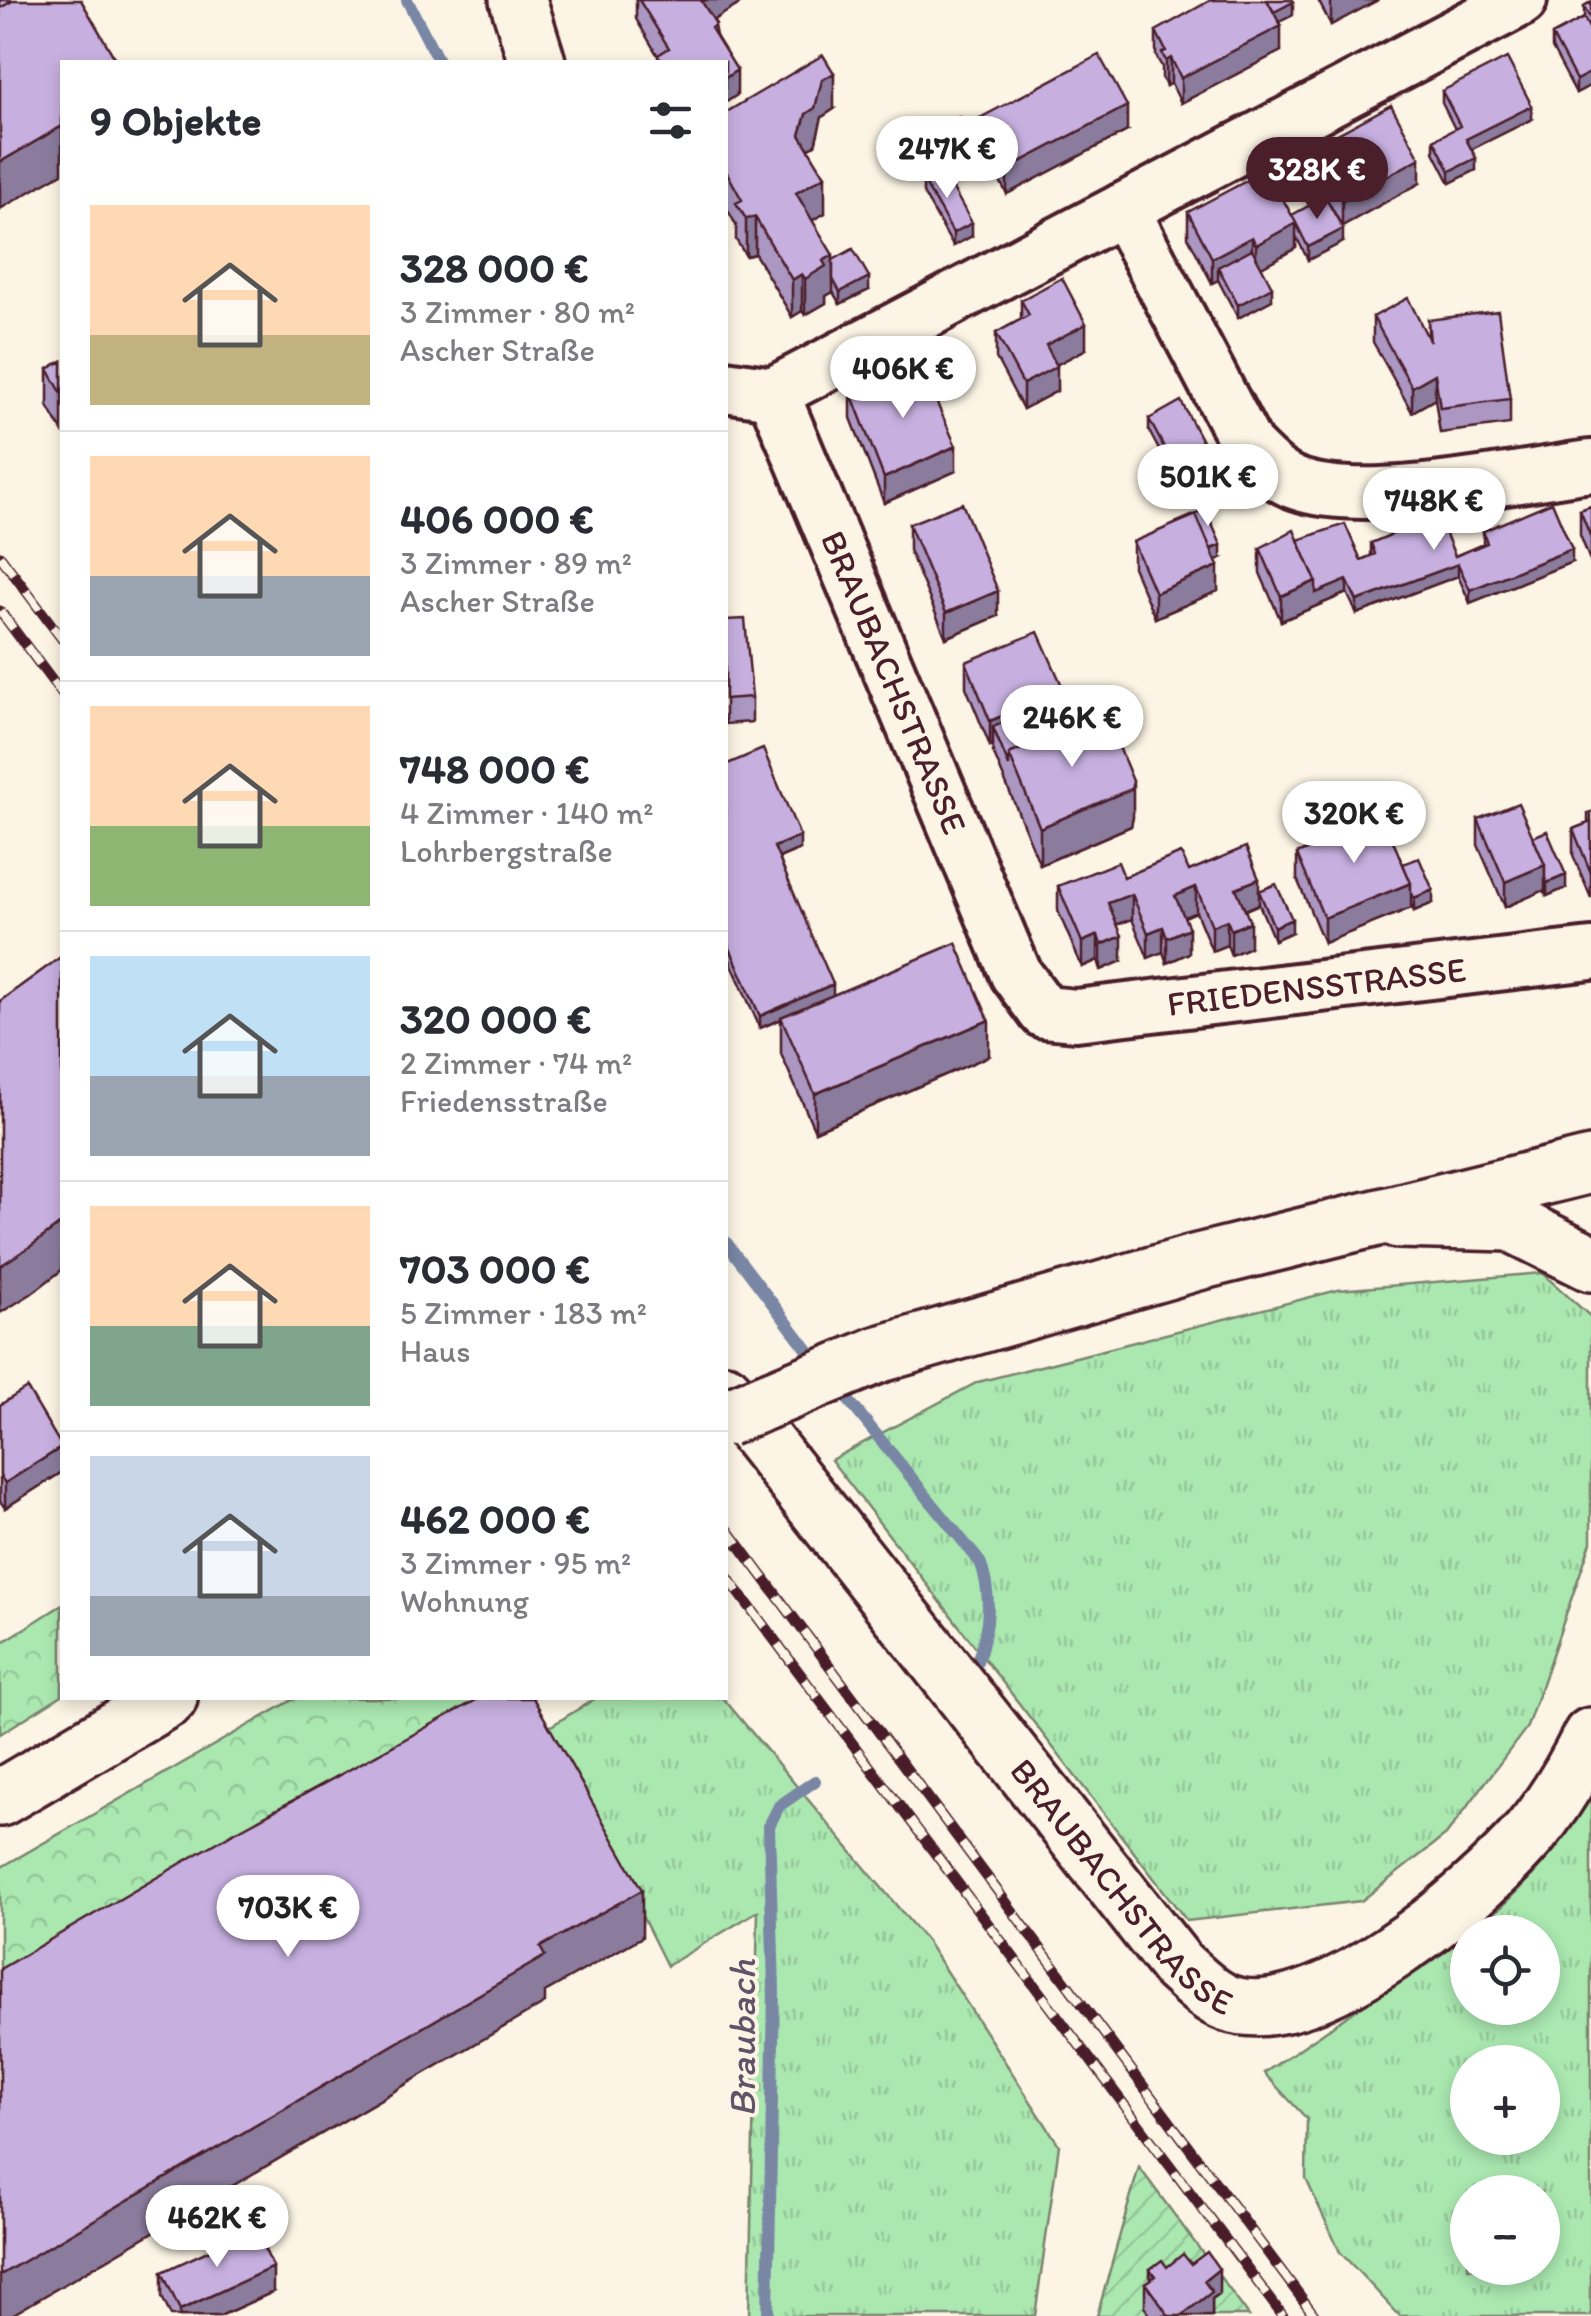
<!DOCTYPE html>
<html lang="de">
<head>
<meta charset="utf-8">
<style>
  body { margin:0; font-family:Itim,sans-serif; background:#f7f7f7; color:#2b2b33; height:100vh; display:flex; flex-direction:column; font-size:38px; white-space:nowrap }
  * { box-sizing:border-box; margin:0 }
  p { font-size:32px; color:#7c7c81 }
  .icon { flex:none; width:55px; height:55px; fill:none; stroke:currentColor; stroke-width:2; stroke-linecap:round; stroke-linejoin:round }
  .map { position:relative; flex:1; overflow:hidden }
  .drawer { position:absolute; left:60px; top:60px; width:668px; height:1640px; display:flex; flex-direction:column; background:#fff; border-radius:0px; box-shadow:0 5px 15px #0003 }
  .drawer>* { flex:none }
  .controls { position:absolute; left:1450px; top:1915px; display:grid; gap:20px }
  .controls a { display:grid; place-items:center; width:110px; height:110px; border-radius:50%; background:#fff; box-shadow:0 5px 15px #0003; font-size:50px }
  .price { position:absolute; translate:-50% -85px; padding:0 22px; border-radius:35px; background:#fff; color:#222; font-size:32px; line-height:65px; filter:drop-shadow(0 2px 5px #0008) }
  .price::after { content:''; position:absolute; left:50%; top:60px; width:30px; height:22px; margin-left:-15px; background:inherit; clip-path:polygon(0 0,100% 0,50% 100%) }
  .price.active { background:#4a1f2b; color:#fff }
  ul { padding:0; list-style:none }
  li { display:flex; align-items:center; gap:30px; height:250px; padding:0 30px }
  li+li { border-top:2px solid #e1e1e2 }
  li span { display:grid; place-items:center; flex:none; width:280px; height:200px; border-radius:0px; color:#555 }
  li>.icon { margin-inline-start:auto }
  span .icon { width:120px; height:120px; fill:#fffc; stroke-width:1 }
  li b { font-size:42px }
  h2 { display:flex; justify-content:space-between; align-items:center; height:120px; padding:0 30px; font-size:42px }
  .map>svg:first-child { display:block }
  .grass { fill:url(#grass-tufts); stroke:#7a846e; stroke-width:2.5; fill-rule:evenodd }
  .forest { fill:url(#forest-crowns); stroke:#7a846e; stroke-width:2.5 }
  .garden { fill:url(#garden-furrows); stroke:#7a846e; stroke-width:2.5 }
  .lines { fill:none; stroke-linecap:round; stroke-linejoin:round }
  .stream { stroke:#7987a5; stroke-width:12 }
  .minor-casing { stroke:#4a1f2b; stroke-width:58 }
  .tertiary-casing { stroke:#4a1f2b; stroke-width:62 }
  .secondary-casing { stroke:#4a1f2b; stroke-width:62 }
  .minor { stroke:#fcf5e5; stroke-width:50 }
  .tertiary { stroke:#fcf5e5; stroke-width:55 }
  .secondary { stroke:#fcf5e5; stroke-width:55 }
  .rail-casing { stroke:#4a1f2b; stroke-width:11 }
  .rail { stroke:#fcf5e5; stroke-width:8; stroke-dasharray:22; stroke-linecap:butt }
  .secondary-bridge-casing { stroke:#4a1f2b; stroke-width:62; stroke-linecap:butt }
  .secondary-bridge { stroke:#fcf5e5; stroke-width:55 }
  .wall { fill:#ab97c1; stroke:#4a1f2b; stroke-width:2.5 }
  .shaded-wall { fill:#8b7b9d; stroke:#4a1f2b; stroke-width:2.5 }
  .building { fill:#c7b0e0; stroke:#4a1f2b; stroke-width:2.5 }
  .labels { text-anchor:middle; stroke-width:8; stroke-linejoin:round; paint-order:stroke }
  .street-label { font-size:35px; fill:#4a1f2b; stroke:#fcf5e5 }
  .water-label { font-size:38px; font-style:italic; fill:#615368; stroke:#fcf5e5 }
</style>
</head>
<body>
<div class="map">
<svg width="1591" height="2316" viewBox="0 0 1591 2316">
  <defs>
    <pattern id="grass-tufts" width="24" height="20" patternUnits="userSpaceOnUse" patternTransform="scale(2.5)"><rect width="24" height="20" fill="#aae8b0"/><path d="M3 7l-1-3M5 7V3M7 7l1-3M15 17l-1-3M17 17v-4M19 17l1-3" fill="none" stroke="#94c798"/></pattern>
    <pattern id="forest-crowns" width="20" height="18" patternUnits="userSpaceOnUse" patternTransform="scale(2.5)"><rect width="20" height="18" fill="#aae8b0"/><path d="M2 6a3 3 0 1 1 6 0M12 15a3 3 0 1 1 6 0" fill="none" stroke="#94c798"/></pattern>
    <pattern id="garden-furrows" width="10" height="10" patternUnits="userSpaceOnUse" patternTransform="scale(2.5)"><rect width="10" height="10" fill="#aae8b0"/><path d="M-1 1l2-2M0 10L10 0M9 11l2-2" fill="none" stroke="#94c798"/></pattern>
  </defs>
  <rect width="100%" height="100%" fill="#fcf5e5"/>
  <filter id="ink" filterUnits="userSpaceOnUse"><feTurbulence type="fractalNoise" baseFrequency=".01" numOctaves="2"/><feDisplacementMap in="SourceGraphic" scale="20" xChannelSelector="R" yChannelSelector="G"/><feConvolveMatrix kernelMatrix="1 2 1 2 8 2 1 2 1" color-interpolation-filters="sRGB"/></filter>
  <g filter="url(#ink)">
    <!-- grass -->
    <path class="grass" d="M1542,1273L1591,1317V1542L1527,1727L1446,1835L1361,1901L1187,1921L831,1460L978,1382L1338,1290Z
      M596,1698H723L927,1942L1059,2145L1035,2316H749L758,1911L667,1966L548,1728Z
      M1591,1788V2316H1400L1340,2252L1306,2179L1307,2119L1264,2073L1467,1934L1468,2008H1542V1932H1470C1520,1898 1564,1842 1591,1788ZM1468,2062H1542V2138H1468ZM1468,2192H1542V2268H1468Z"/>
    <!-- forest -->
    <path class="forest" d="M62,1605V1695L0,1734V1644Z
      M296,1698H492L0,1983V1868Z"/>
    <!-- garden -->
    <path class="garden" d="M1139,2167L1249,2316H1097Z"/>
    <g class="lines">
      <!-- stream -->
      <path class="stream" d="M407,0L439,62
        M725,1241L820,1366
        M836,1385L980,1562C995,1602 987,1641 970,1679
        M768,2316L774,1989L769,1826L779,1806L815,1781"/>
      <defs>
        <g id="minor">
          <path d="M1123,209L1248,447C1263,462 1277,477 1297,484C1366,509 1515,476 1591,466"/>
          <path id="s1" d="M725,386L773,393L1016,974L1044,1012L1076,1015L1591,954"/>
          <path d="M773,393L1521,0"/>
        </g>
        <g id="tertiary">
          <path d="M518,0L537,62"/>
          <path d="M1398,1220L1511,1223L1591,1263"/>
          <path id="s2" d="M725,1392L1178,1966C1193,1979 1208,1996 1227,2003C1314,2035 1477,1895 1530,1833C1554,1804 1574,1770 1591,1736"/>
        </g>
        <path id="secondary" d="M880,1354L1194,1263L1591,1165
          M0,1798L169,1698"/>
      </defs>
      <!-- minor casing -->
      <use href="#minor" class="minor-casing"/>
      <!-- tertiary casing -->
      <use href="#tertiary" class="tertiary-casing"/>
      <!-- secondary casing -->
      <use href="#secondary" class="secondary-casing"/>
      <!-- minor -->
      <use href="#minor" class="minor"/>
      <!-- tertiary -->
      <use href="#tertiary" class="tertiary"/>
      <!-- secondary -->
      <use href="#secondary" class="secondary"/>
      <defs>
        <path id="rail" d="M0,556L62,639
          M0,611L62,694
          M725,1526L1315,2316
          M725,1574L1283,2316"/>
      </defs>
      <!-- rail casing -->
      <use href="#rail" class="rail-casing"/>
      <!-- rail -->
      <use href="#rail" class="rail"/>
      <defs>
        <path id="secondary-bridge" d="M725,1418L880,1354"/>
      </defs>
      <!-- secondary-bridge casing -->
      <use href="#secondary-bridge" class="secondary-bridge-casing"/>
      <!-- secondary-bridge -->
      <use href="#secondary-bridge" class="secondary-bridge"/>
    </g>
    <!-- wall -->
    <path class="wall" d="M636,0H746L713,20L716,36L737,95L725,62H658V56L636,19Z
      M1318,0H1378L1331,25Z
      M1591,2V85L1576,93L1552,48V35L1584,18V6Z
      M1293,15L1279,22L1281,51L1181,103L1171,83L1166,86L1162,78V67L1156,56V31Z
      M1442,91L1532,119L1472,149L1476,170L1450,183L1434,152V140L1455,129L1442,103Z
      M834,109L822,117L815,145L808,149L825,213L812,220L833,260L869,290L840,304L833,292L826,296V303L805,315L802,311L792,317L755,254L746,256L736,240V225L725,205V113Z
      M980,118L1127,131L1007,194L980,143Z
      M923,137L979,164L949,182L972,236L953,246L923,193V180L937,172L923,150Z
      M1312,148L1420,183L1342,226L1312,173Z
      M1188,212L1292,216L1343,242L1308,260L1296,236V248L1261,267L1272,300L1238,318L1218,280L1212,283L1188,237Z
      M1021,300L1086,349L1056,365L1057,391L1023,409L996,358V333L1021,319Z
      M1373,317L1428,338V320L1510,399V424L1440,433L1435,399L1412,412L1373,342Z
      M62,361V431L48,406V369Z
      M851,393L956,471L884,503L851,418Z
      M1149,419L1206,462L1174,478L1149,431Z
      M1591,506V563L1580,535V510Z
      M909,524L998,616L946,638L909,550Z
      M1483,531L1572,562L1470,603L1458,576L1357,614L1347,593L1281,621L1260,573V548L1298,540L1361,560L1371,556V543L1455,556L1483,544Z
      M1133,542L1221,558L1216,560L1218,591L1155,618L1133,567Z
      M725,620L752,697V722L725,724Z
      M966,662L1064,715L1039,725L1041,731L1068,729L1133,817L1131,826L1040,865L993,752V745L990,746L966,687Z
      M725,765L800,849L779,858L833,995L989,1056L815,1131L781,1054V1019L760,1028L725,949Z
      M1591,812V898L1573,855V829L1588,823V813Z
      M1478,819L1533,837L1566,888L1547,896L1544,890L1505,907L1478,845Z
      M1335,829L1403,864L1433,903L1414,911L1411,904V908L1324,943L1297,879V854L1335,838Z
      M1189,871L1259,891L1292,932L1274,940L1259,904L1245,910L1250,947L1231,955L1227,945L1212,951L1196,912L1184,917L1189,953L1167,963L1163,952L1148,958L1132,919L1117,925L1122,961L1101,970L1098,960L1082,967L1058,911V886Z
      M0,1405L62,1446V1472L5,1508L0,1501Z
      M1191,2264L1219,2294L1212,2299V2316H1151L1145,2308V2283L1150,2280V2269Z
      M162,2272L273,2292L220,2316H171L162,2297Z"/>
    <!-- shaded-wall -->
    <path class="shaded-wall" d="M706,0H746L702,27V2Z
      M1331,0H1378L1331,25Z
      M1293,2V15L1269,27V14Z
      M1281,26V51L1181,103V78Z
      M1171,58V83L1166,86V61Z
      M737,70V95L725,103V78Z
      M1591,72V85L1576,93V80Z
      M834,73V109L822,117L815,145L806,150L800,135L806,114L822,80Z
      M1127,106V131L1007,194V169Z
      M1532,106V119L1466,152V139Z
      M62,126V173L0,209V162Z
      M979,151V164L944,185V172Z
      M1420,158V183L1342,226V201Z
      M1476,158V170L1450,183V171Z
      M825,176V213L796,230V193Z
      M755,217V254L746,256V219Z
      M972,223V236L953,246V233Z
      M1296,223V248L1256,270V245Z
      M1343,229V242L1308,260V247Z
      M1252,237V262L1218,267V280L1212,283V258Z
      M833,255V292L826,296V303L805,315V279L823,261Z
      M802,274V311L792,317V280Z
      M869,277V290L840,304V292Z
      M1272,287V300L1238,318V305Z
      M1086,324V349L1046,370V345Z
      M1057,366V391L1023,409V384Z
      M1435,374V399L1412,412V387Z
      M956,446V471L884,503V478Z
      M1206,449V462L1174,478V466Z
      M1221,545V558L1207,564V551Z
      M1572,549V562L1470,603V590Z
      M1458,564V576L1357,614V601Z
      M1218,566V591L1155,618V593Z
      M1347,580V593L1281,621V596L1316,581Z
      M998,591V616L946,638V613Z
      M1064,690V715L999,742L993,727V745L990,746V721Z
      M1133,781V817L1131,826L1040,865V828Z
      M800,836V849L774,860V847Z
      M1545,865V890L1505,907V882Z
      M1566,875V888L1547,896V883Z
      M1259,879V904L1236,914V888Z
      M1411,883V908L1324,943V918Z
      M1196,887V912L1175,921V896Z
      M1433,890V903L1414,911V898Z
      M1132,894V919L1108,928V903Z
      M1292,919V932L1274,940V927Z
      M1227,920V945L1212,951V926Z
      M1250,922V947L1231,955V930Z
      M1163,927V952L1148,958V933Z
      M1189,928V953L1167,963V938Z
      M1098,935V960L1082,967V942Z
      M1122,936V961L1101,970V945Z
      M833,984V997L760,1028V1016Z
      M989,1020V1056L815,1131V1094Z
      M62,1223V1270L31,1294L0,1313V1266Z
      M62,1447V1472L5,1508V1483Z
      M642,1890V1937L545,1992V2003L10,2316H0V2275L540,1947Z
      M273,2267V2292L220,2316H180V2310Z
      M1219,2269V2294L1212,2299V2316H1181L1204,2281Z"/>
    <!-- building -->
    <path class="building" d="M0,0H14L0,8Z
      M14,0H81L117,62H62V126L0,162V8Z
      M639,0H706L702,2L716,24L711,28L737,70L725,78V62H663L658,55L669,48Z
      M1211,0H1267L1281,26L1181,78L1171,58L1166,61L1162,53L1166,51L1156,31Z
      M1267,0H1292L1293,2L1274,12Z
      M1591,2V20L1584,6Z
      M1584,18L1591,32V72L1576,80L1552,35Z
      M823,55L834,73L822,80L815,108L806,114L800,135L825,176L796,193L833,255L823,261L826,266L805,279L802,274L792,280L755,217L746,219L736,203L742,200L725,169V113Z
      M1099,55L1127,106L1007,169L980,118Z
      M1507,58L1532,106L1466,139L1476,158L1450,171L1434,140L1460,126L1442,91Z
      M1391,105L1420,158L1342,201L1312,148Z
      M959,117L979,151L944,172L923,137Z
      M942,169L972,223L953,233L923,180Z
      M1267,170L1296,223L1256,245L1252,237L1212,258L1188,212Z
      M1325,197L1343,229L1308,247L1292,215Z
      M853,249L869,277L840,292L833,279V260Z
      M1252,249L1272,287L1238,305L1218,267Z
      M1062,278L1086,324L1046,345L1057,366L1023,384L996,333L1029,315L1021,300Z
      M1408,298L1430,342L1428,320L1498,311L1510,399L1440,408L1435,374L1412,387L1373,317Z
      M62,361V394L48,369Z
      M920,365L956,446L884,478L851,393Z
      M1181,401L1206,449L1174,466L1149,419Z
      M1552,502L1572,549L1470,590L1458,564L1357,601L1347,580L1316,593V581L1298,540L1345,524L1361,560L1375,554L1371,543L1438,515L1455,556L1487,543L1483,531Z
      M962,503L998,591L946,613L909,524Z
      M1591,506V538L1580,510Z
      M1206,510L1221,545L1211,549L1196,515L1175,523Z
      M1196,515L1218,566L1155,593L1133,542Z
      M1294,530L1316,581L1281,596L1260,548Z
      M745,619L752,697L725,699V620Z
      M1038,632L1064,690L990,721L966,662Z
      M1032,710L1041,731L1065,721L1068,729L1009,754V766L993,727Z
      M1105,713L1133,781L1131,789L1040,828L1009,754Z
      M763,749L800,836L774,847L833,984L760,1016L725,937V765Z
      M1518,803L1545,865L1505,882L1478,819Z
      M1380,811L1411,883L1324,918L1297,854L1338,837L1335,829Z
      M1591,822V873L1573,829Z
      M1547,831L1566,875L1547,883L1545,878V865L1533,837Z
      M1246,847L1259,879L1236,888L1250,922L1231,930L1227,920L1212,926L1196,887L1175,896L1189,928L1167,938L1163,927L1148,933L1132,894L1108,903L1122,936L1101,945L1098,935L1082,942L1058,886L1118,862L1124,877L1181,853L1189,871Z
      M1419,858L1433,890L1414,898L1411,891V883L1403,864Z
      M1276,884L1292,919L1274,927L1259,891Z
      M956,943L989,1020L815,1094L781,1017Z
      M62,956V1223L31,1246L0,1266V1001Z
      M27,1388L62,1447L5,1483L0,1476V1405Z
      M480,1698H533L642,1890L540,1947L545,1956L0,2275V1969L228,1836Z
      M255,2229L273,2267L180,2310L162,2272Z
      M1207,2252L1219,2269L1204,2281L1212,2292L1181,2316H1169L1145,2283L1155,2276L1150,2269L1162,2260L1167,2267L1183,2254L1191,2264Z"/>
  </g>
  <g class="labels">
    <!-- street labels -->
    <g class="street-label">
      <text dy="12" stroke="none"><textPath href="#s1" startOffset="362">BRAUBACHSTRASSE</textPath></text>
      <text dy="12" stroke="none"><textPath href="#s1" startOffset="1000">FRIEDENSSTRASSE</textPath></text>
      <text dy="12" stroke="none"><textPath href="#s2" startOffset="635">BRAUBACHSTRASSE</textPath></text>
    </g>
    <!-- water labels -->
    <g class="water-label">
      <text transform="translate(742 2038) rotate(-90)" y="13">Braubach</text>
    </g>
  </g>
</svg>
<div class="controls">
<a><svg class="icon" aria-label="locate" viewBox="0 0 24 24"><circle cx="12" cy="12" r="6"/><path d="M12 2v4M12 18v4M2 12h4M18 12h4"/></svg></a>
<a>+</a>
<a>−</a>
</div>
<b class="price" style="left:947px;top:201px">247K €</b>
<b class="price active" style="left:1317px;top:222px">328K €</b>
<b class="price" style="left:903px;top:421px">406K €</b>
<b class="price" style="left:1208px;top:529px">501K €</b>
<b class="price" style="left:1434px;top:553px">748K €</b>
<b class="price" style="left:1072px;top:770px">246K €</b>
<b class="price" style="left:1354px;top:866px">320K €</b>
<b class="price" style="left:288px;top:1960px">703K €</b>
<b class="price" style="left:217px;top:2270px">462K €</b>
<section class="drawer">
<h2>9 Objekte<svg class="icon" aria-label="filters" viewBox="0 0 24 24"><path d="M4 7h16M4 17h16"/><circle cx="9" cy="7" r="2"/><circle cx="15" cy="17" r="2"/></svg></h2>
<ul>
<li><span style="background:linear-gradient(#ffd9b3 65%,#c2b280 0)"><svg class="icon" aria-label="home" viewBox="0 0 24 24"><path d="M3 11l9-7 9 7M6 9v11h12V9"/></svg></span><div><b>328 000 €</b><p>3 Zimmer · 80 m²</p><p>Ascher Straße</p></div></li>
<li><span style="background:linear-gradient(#ffd9b3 60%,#9aa5b1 0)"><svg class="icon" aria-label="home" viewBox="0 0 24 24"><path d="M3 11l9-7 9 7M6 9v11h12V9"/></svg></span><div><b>406 000 €</b><p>3 Zimmer · 89 m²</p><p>Ascher Straße</p></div></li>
<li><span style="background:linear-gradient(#ffd9b3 60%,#8fb573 0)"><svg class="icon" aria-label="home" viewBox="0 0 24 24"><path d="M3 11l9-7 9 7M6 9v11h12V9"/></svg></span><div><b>748 000 €</b><p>4 Zimmer · 140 m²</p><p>Lohrbergstraße</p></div></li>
<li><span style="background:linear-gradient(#bfe0f5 60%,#9aa5b1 0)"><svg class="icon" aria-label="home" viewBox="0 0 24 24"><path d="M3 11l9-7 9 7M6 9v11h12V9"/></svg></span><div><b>320 000 €</b><p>2 Zimmer · 74 m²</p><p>Friedensstraße</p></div></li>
<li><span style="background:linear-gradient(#ffd9b3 60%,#7fa58c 0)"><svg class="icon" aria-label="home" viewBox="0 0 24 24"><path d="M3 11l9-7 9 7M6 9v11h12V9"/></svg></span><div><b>703 000 €</b><p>5 Zimmer · 183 m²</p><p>Haus</p></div></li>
<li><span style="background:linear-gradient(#c9d6e8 70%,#9aa5b1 0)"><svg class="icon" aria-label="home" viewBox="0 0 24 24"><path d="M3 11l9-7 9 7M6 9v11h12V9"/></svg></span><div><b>462 000 €</b><p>3 Zimmer · 95 m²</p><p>Wohnung</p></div></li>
</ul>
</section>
</div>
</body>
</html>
